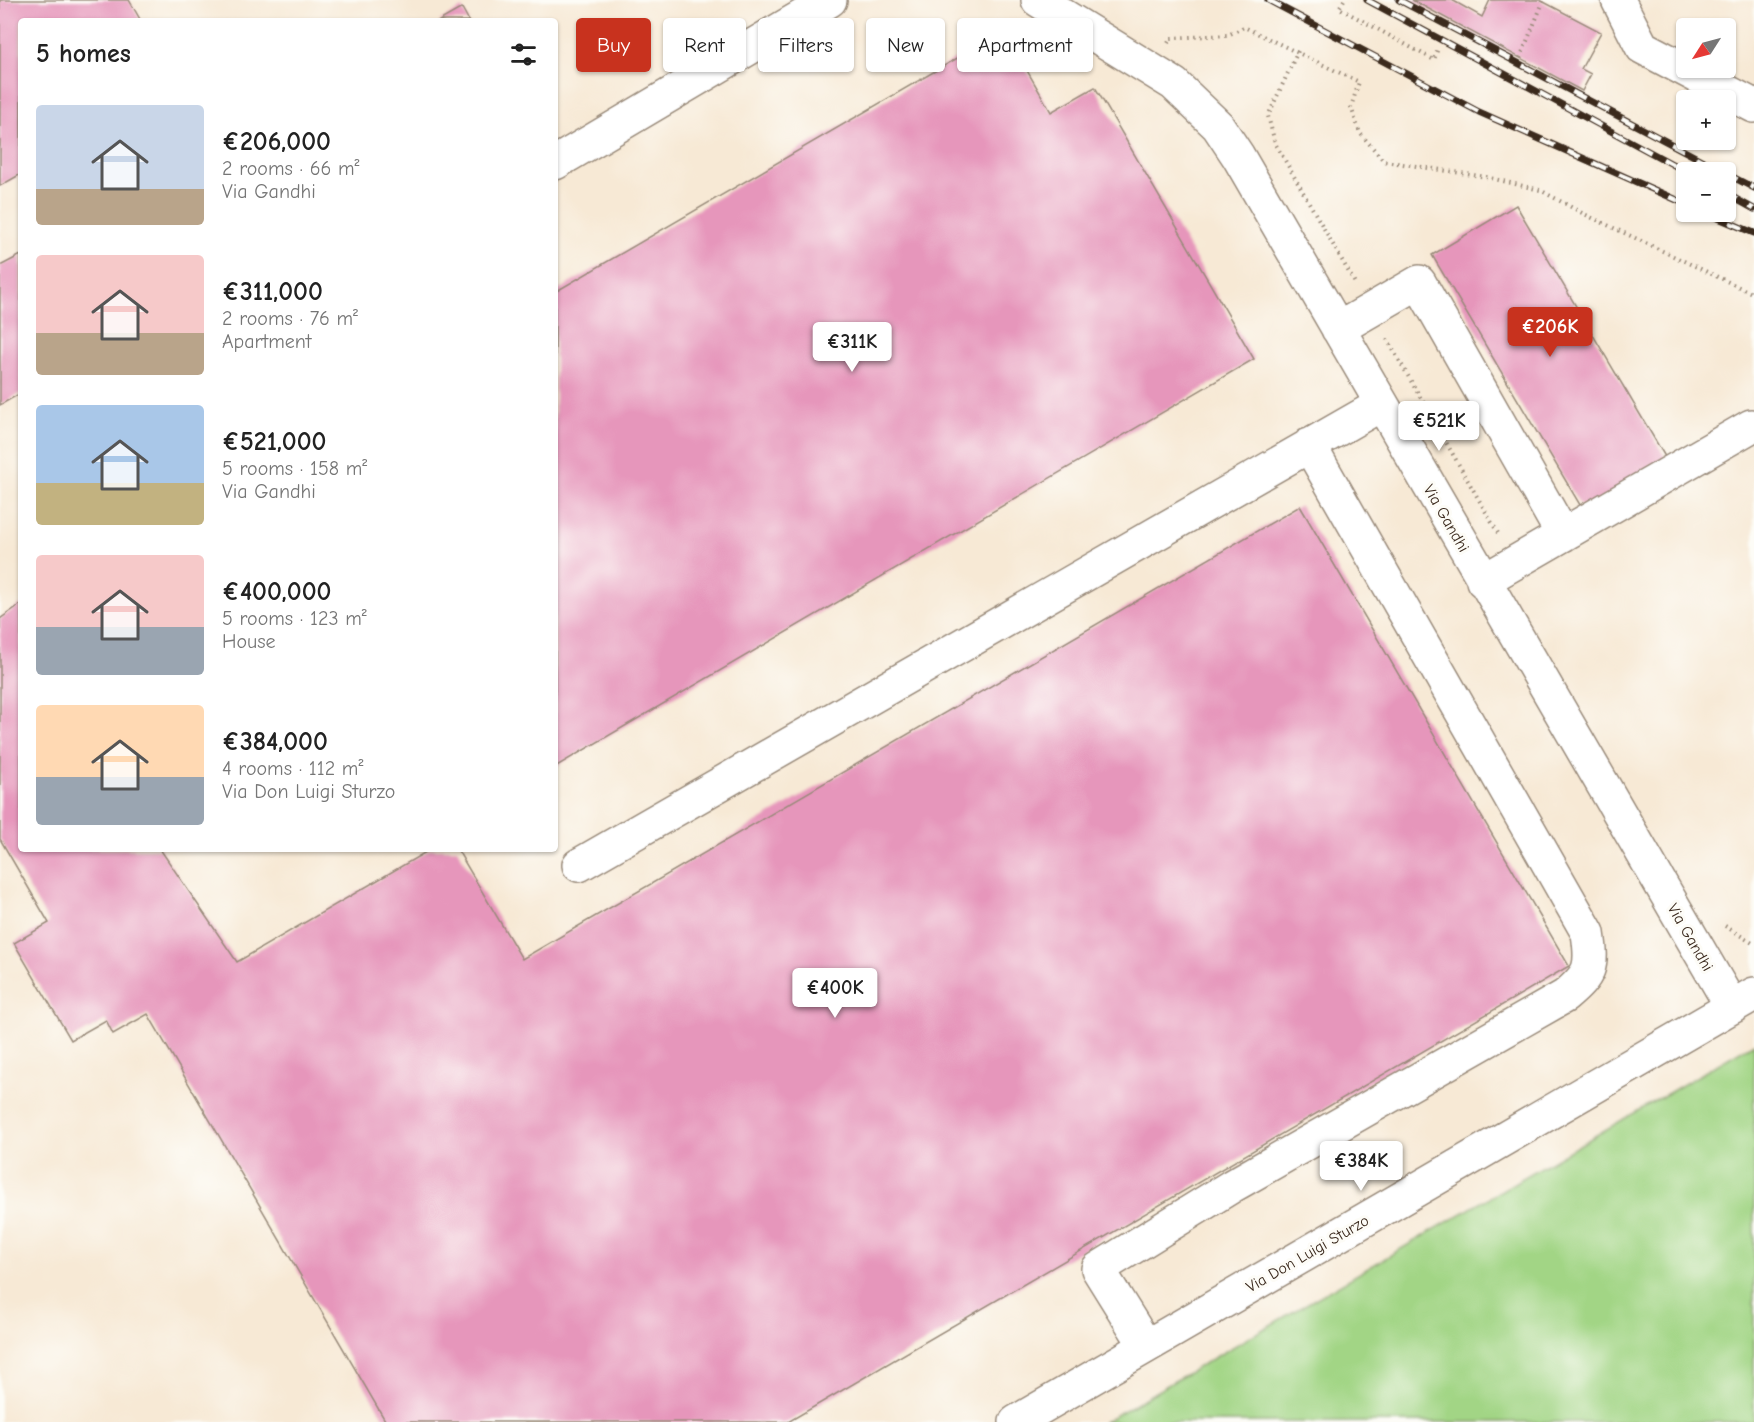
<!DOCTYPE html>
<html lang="en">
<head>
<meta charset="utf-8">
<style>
  body { margin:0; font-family:"Comic Neue",sans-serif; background:#f2f2f2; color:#222; height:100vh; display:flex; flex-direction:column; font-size:22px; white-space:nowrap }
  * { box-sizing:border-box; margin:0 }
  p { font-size:20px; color:#767676 }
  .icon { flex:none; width:33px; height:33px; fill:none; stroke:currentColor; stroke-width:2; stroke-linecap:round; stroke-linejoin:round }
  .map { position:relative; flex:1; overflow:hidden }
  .panel { position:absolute; left:18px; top:18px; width:540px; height:834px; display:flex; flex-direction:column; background:#fff; border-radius:6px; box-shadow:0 2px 4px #0004 }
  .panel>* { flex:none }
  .hud { position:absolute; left:576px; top:18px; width:570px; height:54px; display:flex; gap:12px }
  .needle { width:39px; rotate:234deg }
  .tools { position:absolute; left:1676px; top:18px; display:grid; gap:12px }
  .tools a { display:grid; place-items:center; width:60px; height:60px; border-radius:6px; background:#fff; box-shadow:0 2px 4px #0004; font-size:30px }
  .price { position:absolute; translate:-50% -51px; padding:0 14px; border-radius:6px; background:#fff; color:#222; font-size:20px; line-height:39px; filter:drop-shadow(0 2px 3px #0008) }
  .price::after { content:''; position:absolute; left:50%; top:36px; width:18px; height:14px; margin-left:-9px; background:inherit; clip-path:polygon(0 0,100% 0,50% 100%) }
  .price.current { background:#c8321e; color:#fff }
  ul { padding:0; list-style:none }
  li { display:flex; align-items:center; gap:18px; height:150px; padding:0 18px }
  li span { display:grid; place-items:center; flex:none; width:168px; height:120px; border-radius:6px; color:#555 }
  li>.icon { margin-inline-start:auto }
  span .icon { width:72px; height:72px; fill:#fffc; stroke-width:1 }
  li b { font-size:26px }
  h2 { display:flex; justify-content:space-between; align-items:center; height:72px; padding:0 18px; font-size:26px }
  .pill { padding:0 21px; border-radius:6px; background:#fff; box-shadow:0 2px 4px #0004; font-size:21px; line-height:54px }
  .pill.current { background:#c8321e; color:#fff }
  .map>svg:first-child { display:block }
  .green { fill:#a2d585; stroke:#6e8052; stroke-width:1.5 }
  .building { fill:#e696bb }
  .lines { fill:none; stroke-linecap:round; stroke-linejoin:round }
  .minor-casing { stroke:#998a7a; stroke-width:36 }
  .path { stroke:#998a7a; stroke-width:4; stroke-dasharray:1.5 4.5; stroke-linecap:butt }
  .minor { stroke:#fff; stroke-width:33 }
  .rail-casing { stroke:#3b2a1e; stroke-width:7 }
  .rail { stroke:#fdfcf7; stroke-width:4.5; stroke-dasharray:14; stroke-linecap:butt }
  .labels { text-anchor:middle; stroke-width:6; stroke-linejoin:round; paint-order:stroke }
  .street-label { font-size:16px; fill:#3b2a1e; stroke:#fdfcf7 }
</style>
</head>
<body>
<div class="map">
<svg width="1754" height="1422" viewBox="0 0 1754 1422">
  <rect width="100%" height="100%" fill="#fdfcf7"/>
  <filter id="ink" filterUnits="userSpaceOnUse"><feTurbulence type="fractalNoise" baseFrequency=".0167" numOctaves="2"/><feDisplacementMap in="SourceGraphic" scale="12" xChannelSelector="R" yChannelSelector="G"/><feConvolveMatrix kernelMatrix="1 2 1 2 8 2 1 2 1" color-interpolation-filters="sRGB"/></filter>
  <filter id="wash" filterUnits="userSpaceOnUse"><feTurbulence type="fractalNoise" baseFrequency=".008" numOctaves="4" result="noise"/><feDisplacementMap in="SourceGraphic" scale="24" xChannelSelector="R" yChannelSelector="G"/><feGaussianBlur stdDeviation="1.35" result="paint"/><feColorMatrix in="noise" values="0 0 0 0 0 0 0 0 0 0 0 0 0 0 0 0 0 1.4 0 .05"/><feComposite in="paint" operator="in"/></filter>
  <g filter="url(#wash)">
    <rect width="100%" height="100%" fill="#f7e9d5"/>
    <!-- green -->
    <path class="green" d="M1754,1043V1422H1104Z"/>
    <g id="blocks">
      <!-- building -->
      <path class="building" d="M0,0H129L141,21H21V174L0,186Z
        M1412,0H1452L1482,17L1490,0H1540L1601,32L1581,69L1591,74L1582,91Z
        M462,8L469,21H439Z
        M1004,31L1051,112L1095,87L1254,359L555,767V292Z
        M1516,205L1667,460L1583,510L1432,255Z
        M21,255V393L0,405V266Z
        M1300,506L1569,966L788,1422H386L148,1014L113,1034L106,1020L71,1040L14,943L49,923L0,839V619L21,604V849H160L237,962L431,849H457L522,959Z"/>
    </g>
  </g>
  <g filter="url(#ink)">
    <use href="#blocks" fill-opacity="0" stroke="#998a7a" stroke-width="1.5"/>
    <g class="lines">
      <defs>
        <path id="minor" d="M1038,0L1174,84L1218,126L1238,156L1732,1007
          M1618,0L1642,47L1754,106
          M555,163L830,0
          M1338,329L1419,282L1563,535
          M1483,581L1751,426
          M579,865L1382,404
          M1146,1346L1098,1269L1232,1186L1565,996C1591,974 1593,967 1588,933L1309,445
          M1016,1422L1754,994"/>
      </defs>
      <!-- minor casing -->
      <use href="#minor" class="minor-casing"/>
      <!-- path -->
      <path class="path" d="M1344,0L1339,8L1434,60L1438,48
        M1168,43L1171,38L1228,35L1244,27L1359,82L1351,107L1360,133L1384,161L1486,177L1540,190L1584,214L1754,294
        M1298,51L1268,116L1275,143L1355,283
        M1520,58L1544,0
        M1387,339L1499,535
        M1725,926L1754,944"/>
      <!-- minor -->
      <use href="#minor" class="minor"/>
      <defs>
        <path id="rail" d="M1268,0L1479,112L1686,204
          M1367,0L1687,172
          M1399,0L1724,172
          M1725,173L1754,188
          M1725,193L1754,209
          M1704,212L1754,233"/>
      </defs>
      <!-- rail casing -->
      <use href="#rail" class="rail-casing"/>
      <!-- rail -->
      <use href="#rail" class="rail"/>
    </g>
  </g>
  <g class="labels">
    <!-- street labels -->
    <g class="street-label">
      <text transform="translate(1447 518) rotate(60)" y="6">Via Gandhi</text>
      <text transform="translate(1691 937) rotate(60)" y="6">Via Gandhi</text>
      <text transform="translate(1307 1253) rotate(-30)" y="6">Via Don Luigi Sturzo</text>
    </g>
  </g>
</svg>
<div class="tools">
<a><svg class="needle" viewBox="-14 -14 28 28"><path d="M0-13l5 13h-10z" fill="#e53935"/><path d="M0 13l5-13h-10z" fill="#767676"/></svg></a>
<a>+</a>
<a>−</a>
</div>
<b class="price current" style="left:1550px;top:358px">€206K</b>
<b class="price" style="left:852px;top:373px">€311K</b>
<b class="price" style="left:1439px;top:452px">€521K</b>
<b class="price" style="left:835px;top:1019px">€400K</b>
<b class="price" style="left:1361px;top:1192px">€384K</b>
<div class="hud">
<a class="pill current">Buy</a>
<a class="pill">Rent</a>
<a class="pill">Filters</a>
<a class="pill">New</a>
<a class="pill">Apartment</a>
</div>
<section class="panel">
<h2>5 homes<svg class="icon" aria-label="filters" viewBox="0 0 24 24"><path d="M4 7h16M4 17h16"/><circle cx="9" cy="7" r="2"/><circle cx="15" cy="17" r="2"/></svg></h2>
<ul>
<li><span style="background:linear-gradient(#c9d6e8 70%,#b9a48a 0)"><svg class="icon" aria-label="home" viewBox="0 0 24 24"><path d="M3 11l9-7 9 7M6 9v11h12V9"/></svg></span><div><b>€206,000</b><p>2 rooms · 66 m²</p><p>Via Gandhi</p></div></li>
<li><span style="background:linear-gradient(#f6c9c9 65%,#b9a48a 0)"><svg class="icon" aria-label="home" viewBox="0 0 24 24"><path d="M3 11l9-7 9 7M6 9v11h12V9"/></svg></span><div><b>€311,000</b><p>2 rooms · 76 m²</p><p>Apartment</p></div></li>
<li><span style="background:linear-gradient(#a9c7e8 65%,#c2b280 0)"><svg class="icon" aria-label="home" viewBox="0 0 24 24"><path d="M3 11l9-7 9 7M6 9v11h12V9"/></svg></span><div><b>€521,000</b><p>5 rooms · 158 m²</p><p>Via Gandhi</p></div></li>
<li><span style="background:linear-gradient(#f6c9c9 60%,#9aa5b1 0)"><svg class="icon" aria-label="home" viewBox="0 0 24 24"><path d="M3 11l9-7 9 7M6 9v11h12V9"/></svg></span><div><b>€400,000</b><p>5 rooms · 123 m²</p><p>House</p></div></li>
<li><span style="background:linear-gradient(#ffd9b3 60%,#9aa5b1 0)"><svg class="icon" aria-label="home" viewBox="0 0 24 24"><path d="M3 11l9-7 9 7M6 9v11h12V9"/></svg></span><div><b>€384,000</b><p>4 rooms · 112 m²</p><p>Via Don Luigi Sturzo</p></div></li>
</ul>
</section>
</div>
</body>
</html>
